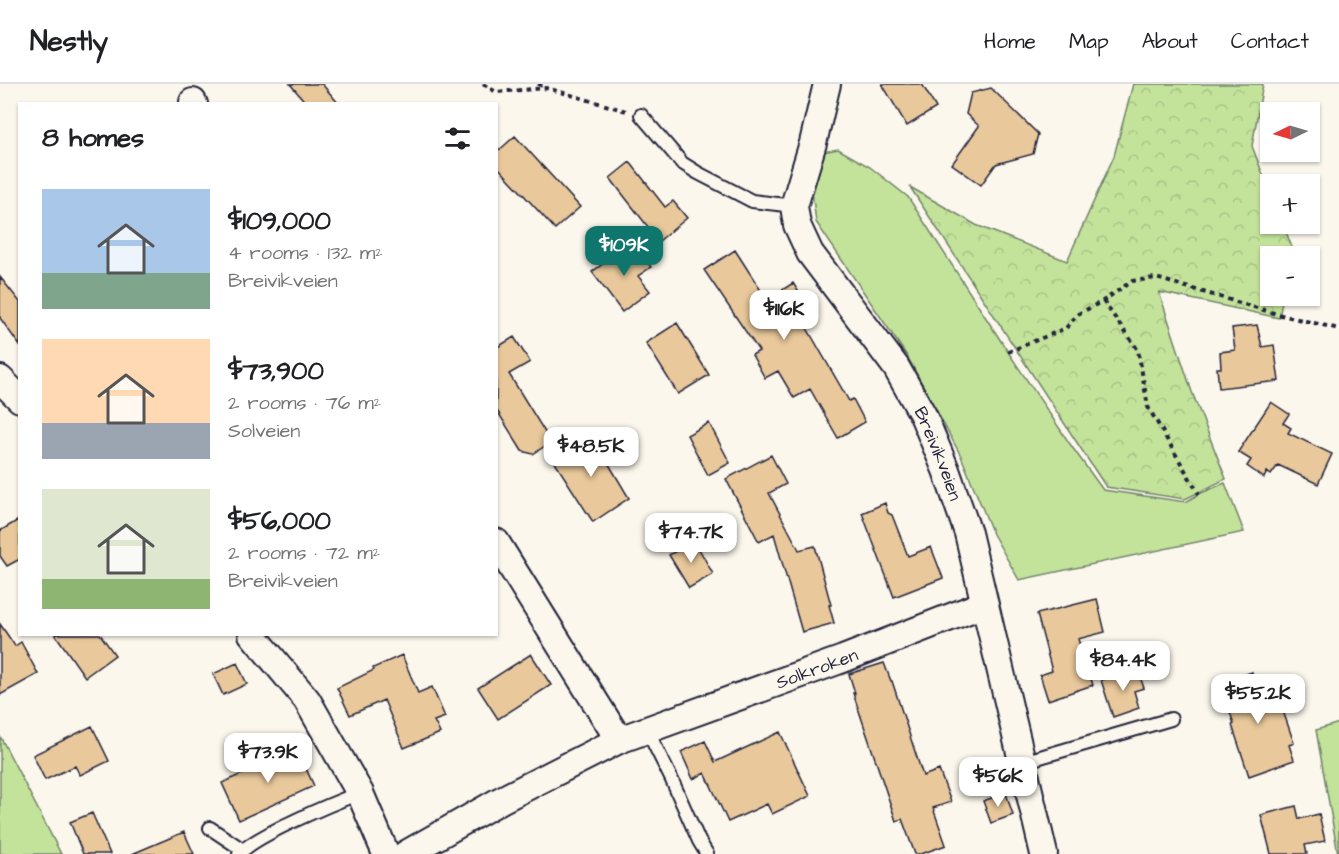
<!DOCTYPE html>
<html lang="en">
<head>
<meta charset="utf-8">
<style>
  body { margin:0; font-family:"Architects Daughter",sans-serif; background:#f2f2f2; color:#202124; height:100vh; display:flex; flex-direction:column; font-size:22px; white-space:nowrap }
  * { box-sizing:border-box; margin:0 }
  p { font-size:20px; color:#757577 }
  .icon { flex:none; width:33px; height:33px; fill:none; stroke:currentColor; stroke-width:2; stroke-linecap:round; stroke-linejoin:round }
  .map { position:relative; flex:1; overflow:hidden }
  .details { position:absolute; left:18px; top:18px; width:480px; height:534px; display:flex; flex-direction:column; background:#fff; border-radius:0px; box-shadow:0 2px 4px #0004 }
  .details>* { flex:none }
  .needle { width:39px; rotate:265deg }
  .fabs { position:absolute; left:1260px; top:18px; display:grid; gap:12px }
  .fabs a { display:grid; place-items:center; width:60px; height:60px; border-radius:0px; background:#fff; box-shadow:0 2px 4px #0004; font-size:30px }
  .price { position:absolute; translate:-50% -51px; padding:0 14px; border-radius:12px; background:#fff; color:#222; font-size:20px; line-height:39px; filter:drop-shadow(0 2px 3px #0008) }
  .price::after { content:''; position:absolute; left:50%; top:36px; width:18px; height:14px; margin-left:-9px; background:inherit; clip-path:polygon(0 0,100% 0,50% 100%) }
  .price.selected { background:#0f766e; color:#fff }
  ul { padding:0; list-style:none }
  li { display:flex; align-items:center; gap:18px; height:150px; padding:0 24px }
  li span { display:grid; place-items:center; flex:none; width:168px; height:120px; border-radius:0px; color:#555 }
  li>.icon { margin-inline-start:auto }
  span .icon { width:72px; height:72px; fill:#fffc; stroke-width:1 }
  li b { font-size:26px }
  h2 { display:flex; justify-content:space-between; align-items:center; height:72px; padding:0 24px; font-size:26px }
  header { display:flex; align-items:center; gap:36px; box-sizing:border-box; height:84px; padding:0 30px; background:#fff; border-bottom:2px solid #e0e0e0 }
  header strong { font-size:28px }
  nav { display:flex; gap:33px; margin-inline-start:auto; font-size:21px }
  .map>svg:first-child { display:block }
  .green { fill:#c3e39b; stroke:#72826b; stroke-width:1.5 }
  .forest { fill:url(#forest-crowns); stroke:#72826b; stroke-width:1.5 }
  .building { fill:#e9c89b; stroke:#22223b; stroke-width:1.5 }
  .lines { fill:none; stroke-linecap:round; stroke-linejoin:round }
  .lane-casing { stroke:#22223b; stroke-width:16 }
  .street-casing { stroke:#22223b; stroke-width:30 }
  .path { stroke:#22223b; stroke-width:4; stroke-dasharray:4.5 4.5; stroke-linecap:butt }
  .lane { stroke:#fbf7ec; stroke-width:12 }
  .street { stroke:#fbf7ec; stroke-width:26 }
  .labels { text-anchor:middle; stroke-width:4.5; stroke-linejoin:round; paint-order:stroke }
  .street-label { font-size:18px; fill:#22223b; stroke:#fbf7ec }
</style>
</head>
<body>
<header>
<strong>Nestly</strong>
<nav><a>Home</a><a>Map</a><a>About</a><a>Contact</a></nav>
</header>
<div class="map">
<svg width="1339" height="770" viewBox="0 0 1339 770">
  <defs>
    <pattern id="forest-crowns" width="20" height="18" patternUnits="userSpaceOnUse" patternTransform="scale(1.5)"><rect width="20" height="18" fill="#c3e39b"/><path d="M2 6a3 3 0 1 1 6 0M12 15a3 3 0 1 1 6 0" fill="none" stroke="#a7c286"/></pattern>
  </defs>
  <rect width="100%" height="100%" fill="#fbf7ec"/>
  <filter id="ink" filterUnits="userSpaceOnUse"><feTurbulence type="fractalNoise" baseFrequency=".0167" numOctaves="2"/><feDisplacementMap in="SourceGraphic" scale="12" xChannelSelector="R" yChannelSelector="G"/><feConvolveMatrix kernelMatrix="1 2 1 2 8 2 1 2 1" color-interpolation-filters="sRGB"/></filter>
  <g filter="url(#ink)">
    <!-- green -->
    <path class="green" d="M838,65L870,83L908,113L1008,268L1072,363L1103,406L1186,418L1199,410L1225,399L1244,448L1019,496L993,450L961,372L907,272L816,138L810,92L818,69Z
      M1339,639V770H1338L1316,646Z
      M0,652L61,770H0Z"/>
    <!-- forest -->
    <path class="forest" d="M1133,0H1263L1252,62L1270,109V140H1283L1293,166L1292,172H1270V212H1283L1279,234L1159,208L1192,308L1226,395L1185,415L1106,403L910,103L976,141L1067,177L1114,72Z"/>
    <!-- building -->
    <path class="building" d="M290,0H322L339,20H307Z
      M882,0H922L936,24L907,42Z
      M991,4L1038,50L1033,70L996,80L981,101L952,80L979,42L966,30L971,9Z
      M515,52L580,123L555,145L496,81V69Z
      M630,78L665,123L673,117L687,134L659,157L610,94Z
      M632,158L651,183L638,192L650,207L622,228L592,188Z
      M735,166L767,216L793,199L805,218L796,225L849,317L853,315L865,338L838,354L810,305L794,314L778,287L765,294L752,271L759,267L704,186Z
      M0,193L20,218V262L0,234Z
      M677,239L709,291L678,310L646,259Z
      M1257,241L1262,263L1274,261L1279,297L1219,304L1217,284H1221L1220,268L1235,266L1232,244Z
      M514,253L530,278L509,290L551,358L533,370L522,367L496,325V264Z
      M1271,318L1289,330L1283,339L1291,344L1288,349L1332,370L1318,400L1278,381L1271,391L1267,388L1264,394L1247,382L1251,376L1238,368Z
      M709,339L730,379L708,391L687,351Z
      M591,350L629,414L593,438L552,374Z
      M771,371L786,400L769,409L799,466L815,462L831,521H829L834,539L802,548L774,450L759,458L726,395Z
      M885,419L888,429L892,431L908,472L931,463L943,494L894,513L862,429Z
      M20,435V475L7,482L0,472V447Z
      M694,456L713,490L689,504L669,471Z
      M1097,515L1105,548L1078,555L1093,601L1048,616L1040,591L1052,587L1037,530Z
      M0,540L15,562L21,558L38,590L0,611Z
      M55,550H100L115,571L85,593Z
      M531,570L551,601L498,635L478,604Z
      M402,571L418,609L432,603L445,633L434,637L440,649L404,664L384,616L350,631L337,604L374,586L373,584Z
      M237,579L247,600L223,611L213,590Z
      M884,579L891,597H892L923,692L939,686L951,718L933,724L946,761L921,770H915L902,735L896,737L853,609H855L849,590Z
      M1137,584L1144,604L1134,607L1139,624L1113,633L1101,596Z
      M1252,588L1261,615L1277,609L1294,659L1289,661L1294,676L1249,692L1232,641L1234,640L1220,599Z
      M92,642L109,677L80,691L75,682L45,696L33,671Z
      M780,648L810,712L772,730L767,720L728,738L705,689L693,695L681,668L705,657L715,678Z
      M297,665L314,702L239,736L222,699Z
      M1006,709L1013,731L991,739L983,717Z
      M1296,722L1299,735L1319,730L1325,757L1305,761L1307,770H1271L1261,731Z
      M92,729L110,770H83L70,738Z
      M184,748L194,770H132Z"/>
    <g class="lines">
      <defs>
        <path id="lane" d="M641,31L682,79L698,89L752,117L794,122
          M647,646L671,694L699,757L707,770
          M1023,678L1171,635
          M210,744L243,766
          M239,770C256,751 333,719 360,709"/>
        <g id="street">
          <path id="s1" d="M827,0L813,59L794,122L797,141L810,169L896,283L923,331L946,386L968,449L1044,770"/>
          <path d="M193,18L194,20"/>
          <path d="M0,295L20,315"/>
          <path d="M496,458L619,656"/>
          <path d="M252,550L307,616L360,709L386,770"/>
          <path id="s2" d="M406,770L501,716L619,656L843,575L984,520"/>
        </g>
      </defs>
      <!-- lane casing -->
      <use href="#lane" class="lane-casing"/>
      <!-- street casing -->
      <use href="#street" class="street-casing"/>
      <!-- path -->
      <path class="path" d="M483,0L496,8L547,4L626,27
        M538,0L547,4
        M1103,217L1138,266L1148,323L1199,410
        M1008,268L1066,244L1078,230L1103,217L1132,197L1156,194L1277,230L1339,245"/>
      <!-- lane -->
      <use href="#lane" class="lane"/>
      <!-- street -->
      <use href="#street" class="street"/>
    </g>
  </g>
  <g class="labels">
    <!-- street labels -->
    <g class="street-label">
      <text dy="6" stroke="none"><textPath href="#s1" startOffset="416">Breivikveien</textPath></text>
      <text dy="6" stroke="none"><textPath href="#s2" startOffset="452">Solkroken</textPath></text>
    </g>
  </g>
</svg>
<div class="fabs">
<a><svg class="needle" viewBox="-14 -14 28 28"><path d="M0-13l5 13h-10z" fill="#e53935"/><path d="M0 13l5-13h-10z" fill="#757577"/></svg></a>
<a>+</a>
<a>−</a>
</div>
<b class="price selected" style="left:624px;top:193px">$109K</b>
<b class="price" style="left:784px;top:257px">$116K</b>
<b class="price" style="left:591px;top:394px">$48.5K</b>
<b class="price" style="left:691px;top:480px">$74.7K</b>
<b class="price" style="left:1123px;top:608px">$84.4K</b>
<b class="price" style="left:1258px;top:641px">$55.2K</b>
<b class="price" style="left:268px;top:700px">$73.9K</b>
<b class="price" style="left:998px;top:724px">$56K</b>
<section class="details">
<h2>8 homes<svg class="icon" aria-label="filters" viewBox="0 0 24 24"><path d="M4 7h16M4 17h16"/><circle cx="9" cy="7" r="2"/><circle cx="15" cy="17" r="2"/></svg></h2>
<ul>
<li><span style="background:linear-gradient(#a9c7e8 70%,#7fa58c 0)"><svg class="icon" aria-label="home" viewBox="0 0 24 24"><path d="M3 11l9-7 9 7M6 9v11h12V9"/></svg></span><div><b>$109,000</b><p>4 rooms · 132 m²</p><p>Breivikveien</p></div></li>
<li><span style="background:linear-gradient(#ffd9b3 70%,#9aa5b1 0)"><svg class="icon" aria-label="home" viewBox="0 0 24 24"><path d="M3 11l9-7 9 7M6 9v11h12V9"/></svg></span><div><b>$73,900</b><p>2 rooms · 76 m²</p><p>Solveien</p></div></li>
<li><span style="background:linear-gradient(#dfe7d0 75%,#8fb573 0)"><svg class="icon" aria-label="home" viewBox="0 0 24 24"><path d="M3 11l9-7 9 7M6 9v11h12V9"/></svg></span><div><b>$56,000</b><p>2 rooms · 72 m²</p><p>Breivikveien</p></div></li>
</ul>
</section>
</div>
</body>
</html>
